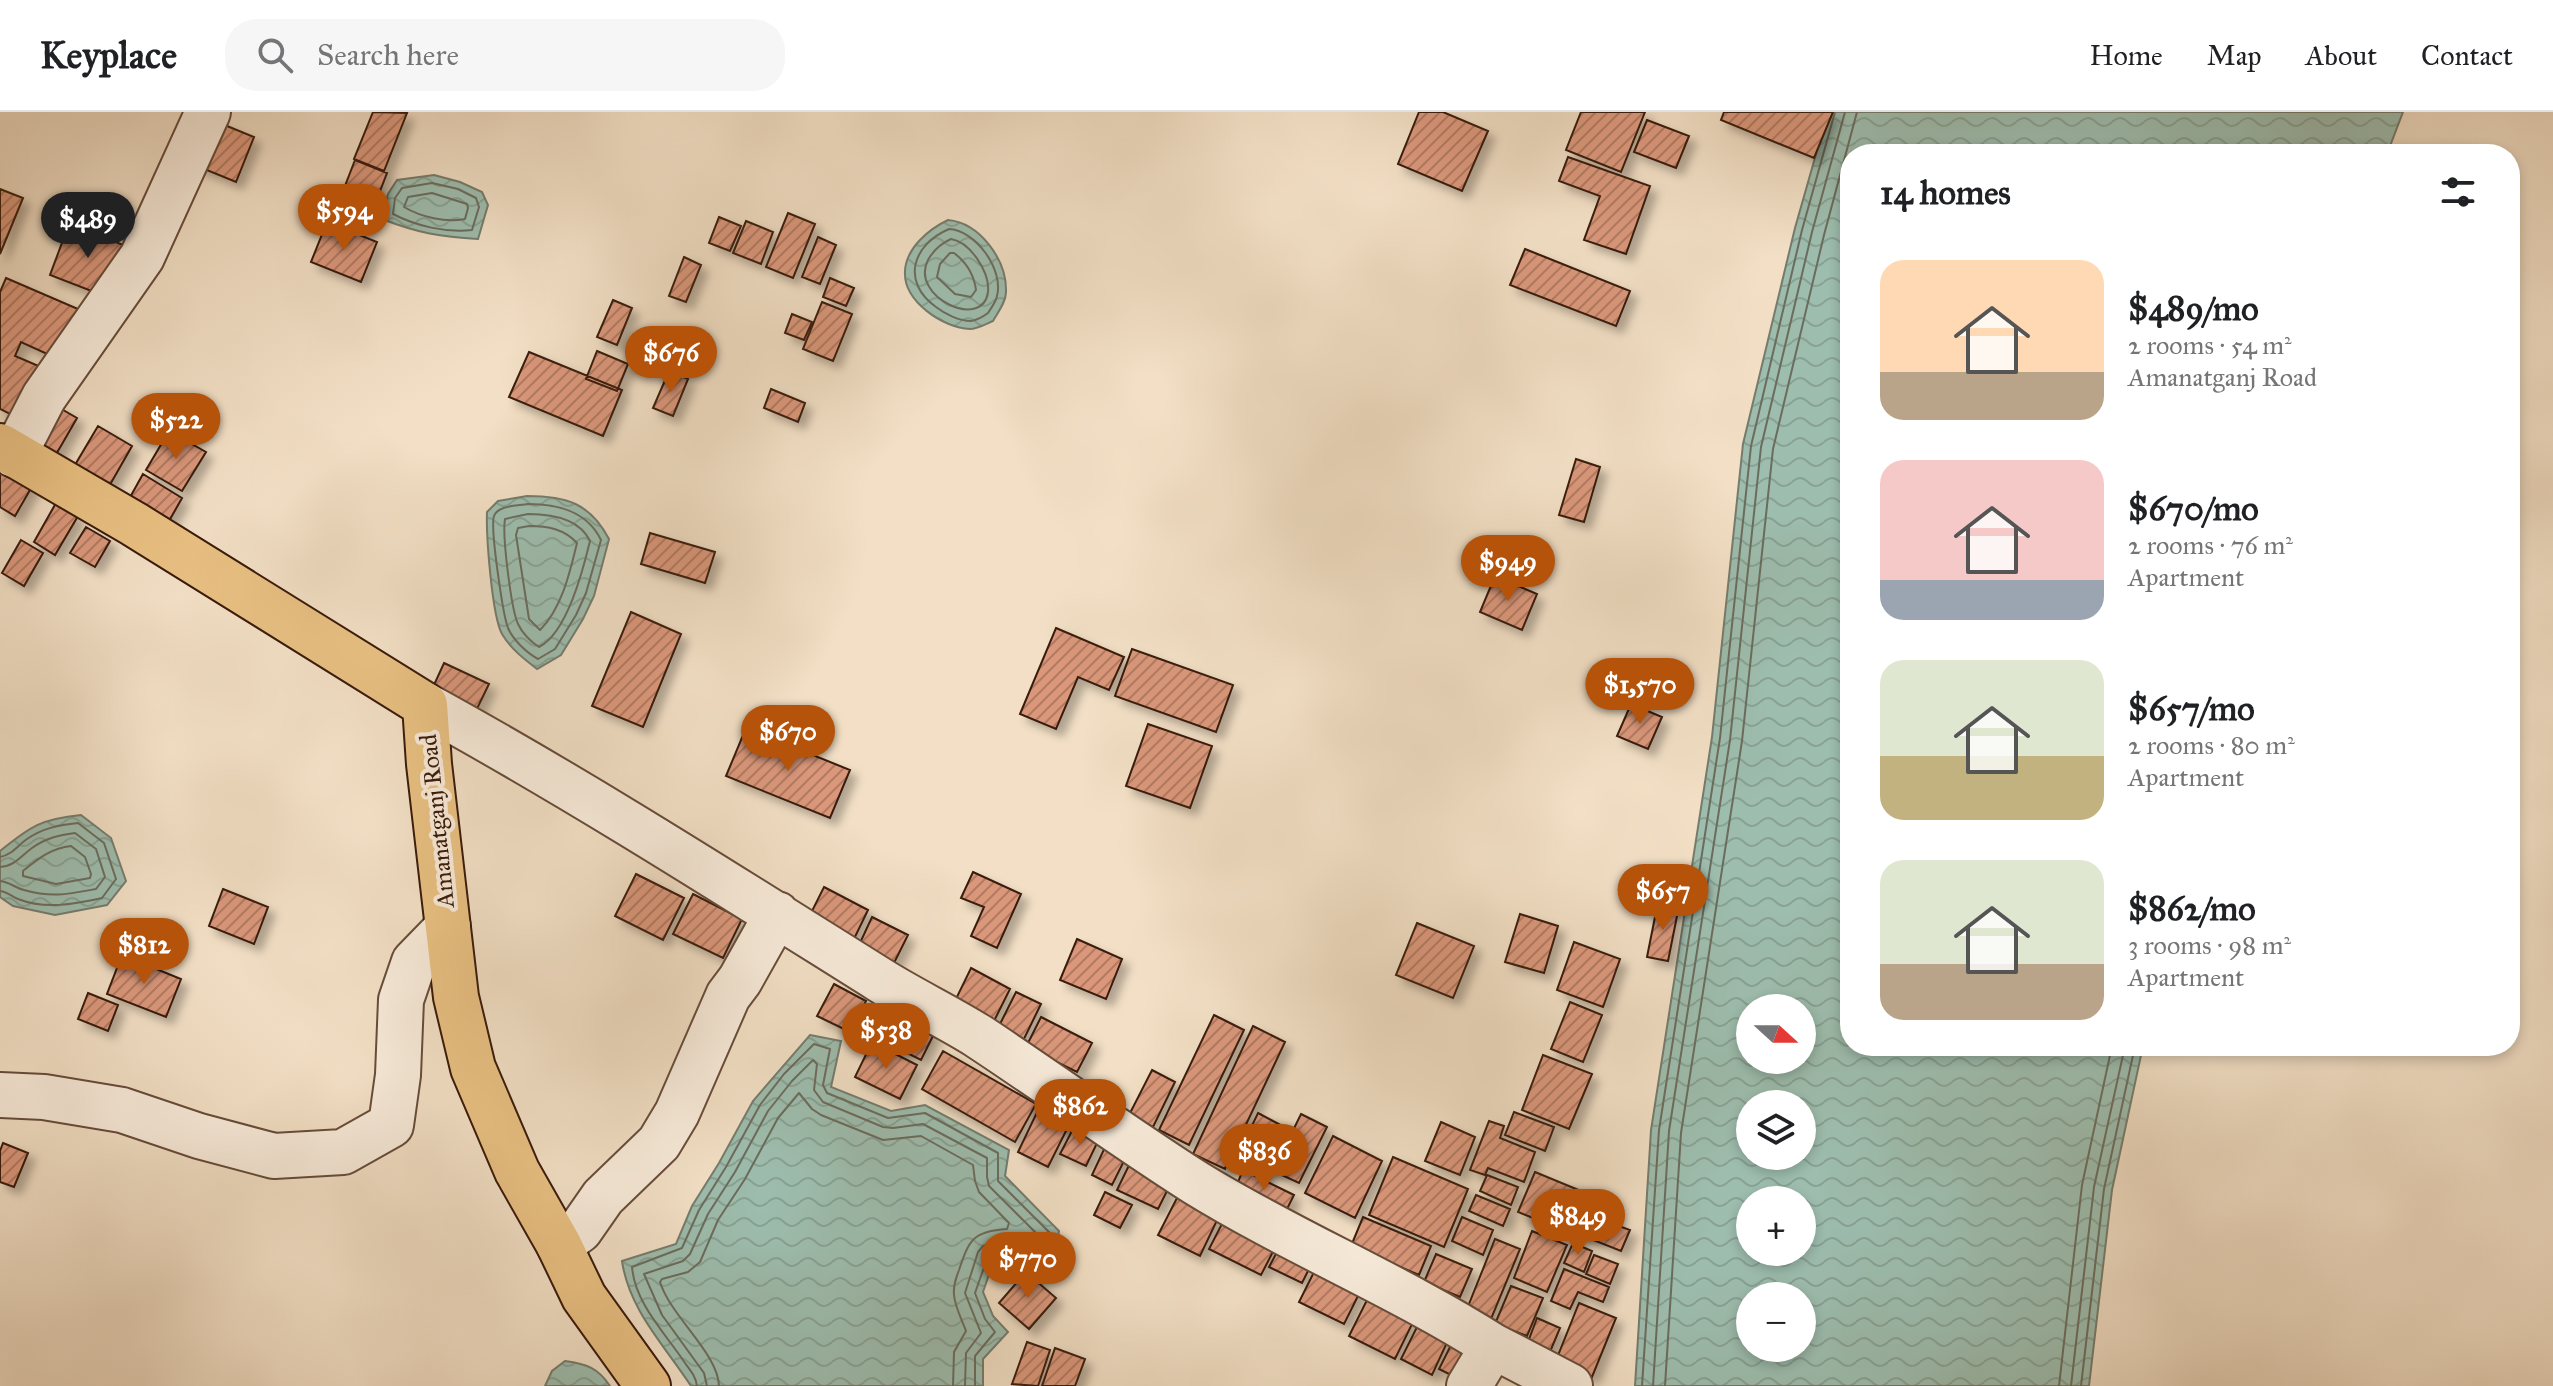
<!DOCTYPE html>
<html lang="en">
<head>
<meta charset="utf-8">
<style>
  body { margin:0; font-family:"IM FELL Great Primer",serif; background:#f6f6f6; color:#202124; height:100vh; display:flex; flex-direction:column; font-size:30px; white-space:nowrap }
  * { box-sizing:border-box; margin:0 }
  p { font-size:26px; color:#757577 }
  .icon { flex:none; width:44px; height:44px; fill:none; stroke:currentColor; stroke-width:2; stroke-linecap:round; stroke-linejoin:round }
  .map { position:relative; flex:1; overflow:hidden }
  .sheet { position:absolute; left:1840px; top:32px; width:680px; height:912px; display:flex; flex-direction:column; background:#fff; border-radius:32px; box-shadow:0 4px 12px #0003 }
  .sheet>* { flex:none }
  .needle { width:52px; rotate:111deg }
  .fabs { position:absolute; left:1736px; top:882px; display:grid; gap:16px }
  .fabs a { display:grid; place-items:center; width:80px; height:80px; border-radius:50%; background:#fff; box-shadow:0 4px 12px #0003; font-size:40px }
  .price { position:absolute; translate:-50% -68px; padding:0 18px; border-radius:28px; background:#b45309; color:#fff; font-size:26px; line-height:52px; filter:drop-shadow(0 2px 4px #0008) }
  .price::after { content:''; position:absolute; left:50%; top:48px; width:24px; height:18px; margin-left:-12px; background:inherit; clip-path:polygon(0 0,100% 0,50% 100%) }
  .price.active { background:#222; color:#fff }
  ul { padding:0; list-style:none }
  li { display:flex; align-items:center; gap:24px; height:200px; padding:0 40px }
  li span { display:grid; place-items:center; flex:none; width:224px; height:160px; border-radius:24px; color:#555 }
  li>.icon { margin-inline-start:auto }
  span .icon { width:96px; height:96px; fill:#fffc; stroke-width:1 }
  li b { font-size:34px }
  h2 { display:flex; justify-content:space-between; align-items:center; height:96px; padding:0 40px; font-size:34px }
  header { display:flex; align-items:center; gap:48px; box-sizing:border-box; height:112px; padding:0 40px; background:#fff; border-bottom:2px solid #e0e0e0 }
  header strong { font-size:38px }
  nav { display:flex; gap:44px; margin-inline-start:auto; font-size:28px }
  .search { width:560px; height:72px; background:#f6f6f6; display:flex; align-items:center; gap:20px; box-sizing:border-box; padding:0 28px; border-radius:32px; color:#757577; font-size:30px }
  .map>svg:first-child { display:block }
  .water { fill:url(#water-waves); stroke:#757c6d; stroke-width:2; fill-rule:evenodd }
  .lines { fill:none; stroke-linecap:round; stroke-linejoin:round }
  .shore { stroke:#6b6c5d; stroke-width:2 }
  .building { fill:url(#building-hatch); stroke:#391b0c; stroke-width:2; filter:url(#shadow) }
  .minor-casing { stroke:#674c3a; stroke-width:48 }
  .major-casing { stroke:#391b0c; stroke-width:48 }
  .minor { stroke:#f7ead9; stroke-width:44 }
  .major { stroke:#e9c082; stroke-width:44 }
  .labels { text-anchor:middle; stroke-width:8; stroke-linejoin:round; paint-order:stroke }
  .street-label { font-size:24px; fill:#391b0c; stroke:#f7ead9 }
</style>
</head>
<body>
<header>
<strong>Keyplace</strong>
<div class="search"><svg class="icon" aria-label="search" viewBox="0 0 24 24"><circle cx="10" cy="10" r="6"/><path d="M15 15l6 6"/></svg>Search here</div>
<nav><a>Home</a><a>Map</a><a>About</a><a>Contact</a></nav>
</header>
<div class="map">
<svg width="2553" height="1274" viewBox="0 0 2553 1274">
  <defs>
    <pattern id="water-waves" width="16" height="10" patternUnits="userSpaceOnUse" patternTransform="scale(2)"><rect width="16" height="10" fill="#9dbdae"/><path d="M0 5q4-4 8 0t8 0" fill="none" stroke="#88a294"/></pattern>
    <pattern id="building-hatch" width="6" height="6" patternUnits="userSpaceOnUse" patternTransform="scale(2)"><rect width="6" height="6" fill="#da977a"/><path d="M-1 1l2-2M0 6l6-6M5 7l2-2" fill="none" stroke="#b27a62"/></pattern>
    <filter id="shadow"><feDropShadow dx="7" dy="7" stdDeviation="4" flood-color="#0004"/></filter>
  </defs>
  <rect width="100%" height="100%" fill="#f2dfc5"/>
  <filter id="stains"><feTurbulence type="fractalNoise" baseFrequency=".0025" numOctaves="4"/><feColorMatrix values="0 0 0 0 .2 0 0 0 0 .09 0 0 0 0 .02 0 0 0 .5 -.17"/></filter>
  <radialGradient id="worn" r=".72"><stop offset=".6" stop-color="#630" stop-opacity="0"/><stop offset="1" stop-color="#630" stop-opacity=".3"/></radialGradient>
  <!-- water -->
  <path class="water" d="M1828,0H2403L2387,42H1850V934H2143L2112,1078L2089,1274H1635L1651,1018L1712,625L1743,332L1795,116ZM1750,896H1802V948H1750ZM1750,992H1802V1044H1750ZM1750,1088H1802V1140H1750ZM1750,1184H1802V1236H1750Z
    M434,63L460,70L482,80L488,93L478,127C441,125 418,121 382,107L388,82L397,68Z
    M948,108C980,111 1007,148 1006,180C1006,190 998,200 993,209C986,212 977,217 970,217C943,216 903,189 905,159C906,136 929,117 948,108Z
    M527,384C566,384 590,391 609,427L594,484L583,507L561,543L537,557C524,547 511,537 502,522C492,504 486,423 487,400L498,389Z
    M81,703L111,726L126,769L107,793L55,803L13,794L0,785V739C31,714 41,707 81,703Z
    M810,923L841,929L831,975L891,999L925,993L1009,1038L1005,1064L1059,1119L1053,1145L994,1148L983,1180L993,1204L1008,1220L983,1247V1274H691C665,1234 629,1198 622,1149L676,1132L692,1094L719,1051L753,989Z
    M565,1249C587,1252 598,1256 610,1274H545L552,1259Z"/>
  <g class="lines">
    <!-- shore -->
    <path class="shore" d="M432,71L458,77L476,86L479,95L472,118C446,121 416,114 393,102L395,86L402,76Z
      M432,81L467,92L468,96L465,107C446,111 421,105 404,95L408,85Z
      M949,117C975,118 1004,157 997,184C996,190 991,196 988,201C984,204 977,208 971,209C959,209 945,202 936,195C901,170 912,133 949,117Z
      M951,127C970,130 990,160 988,180C983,219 909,185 928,148C933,139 942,131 951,127Z
      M950,141H954C966,150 974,163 976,178L971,185L955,182L937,165L940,152Z
      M528,392C558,392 587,399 601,428L586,481L576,503L555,537L538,547C527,541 513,528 508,516C503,503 490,416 494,404C498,393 518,394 528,392Z
      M528,402C551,402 579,406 590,429C583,458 567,521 539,535C531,530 522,521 518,512C511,496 502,423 505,407Z
      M529,414C548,414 564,417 577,431C570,460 562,496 540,518L529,507L516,423L518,416Z
      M71,734L85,745L91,762L90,766L56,772L23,764V759C38,747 51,736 71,734Z
      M0,745C12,743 18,733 27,727C43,716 59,713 78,711L104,731L116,767L102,786C74,792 46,798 18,787C11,784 8,780 0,779
      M0,755C15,754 21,744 32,736C46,726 59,723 75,721L96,737L105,765L96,777C69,782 52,786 24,778C15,776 10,770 0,769
      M697,1274C696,1265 691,1259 685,1251C666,1222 635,1192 632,1155L682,1136L699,1098L726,1055L760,993L784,962L814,932L830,937L823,973L827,981L888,1006L925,1001L998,1041V1069L1050,1121L1044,1137L995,1139L988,1144L975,1181L985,1207L995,1220L975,1244V1274
      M707,1274L704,1261L662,1203L644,1162L683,1149L690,1142L708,1102L735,1060L768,999L792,969L813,948L817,952L814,978L823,990L883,1015L893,1016L923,1012L987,1046V1065L989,1074L1037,1122L1034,1128L992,1130L983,1134L978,1140L965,1181L981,1221L966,1241L965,1274
      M719,1274C718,1241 671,1205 660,1170L662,1167L688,1160L700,1150L718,1108L745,1067L778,1006L799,981L812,997L821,1003L883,1028L921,1024L973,1053L975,1069L979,1080L1009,1111L1007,1117C973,1119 969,1128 959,1158C956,1166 953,1174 954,1183C955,1195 962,1208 966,1219L954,1240L953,1274
      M1642,1274L1659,1018L1720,626L1751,334L1802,118L1835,0
      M1653,1274L1669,1019L1730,628L1761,335L1812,120L1845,0
      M1665,1274L1681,1021L1742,629L1773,337L1824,123L1857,0
      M2059,1274L2082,1073L2112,934
      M2071,1274L2094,1075L2125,934
      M2081,1274L2104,1077L2135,934"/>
  </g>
  <!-- building -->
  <path class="building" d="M373,0L407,1L384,59L354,47Z
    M1419,0H1443L1488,19L1462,79L1398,52Z
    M1581,0H1645L1621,60L1566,38Z
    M1724,0H1833L1814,46L1721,8Z
    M210,7L254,25L236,70L192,52Z
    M1647,8L1689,24L1676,56L1634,40Z
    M1568,45L1650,74L1626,142L1584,128L1600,84L1559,69Z
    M355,48L387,61L365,118L333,105Z
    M0,77L23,86L0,142Z
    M788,101L815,112L793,166L766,155Z
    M719,105L741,114L730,139L709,131Z
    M746,109L773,120L761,152L733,141Z
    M327,110L377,130L361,170L311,150Z
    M69,112L126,134L107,185L50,163Z
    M818,125L836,133L820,172L802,165Z
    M1525,137L1630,179L1616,214L1510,173Z
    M684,145L701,153L686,190L669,184Z
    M6,166L78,197L56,246L21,230L15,244L41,255L18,306L0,297V180Z
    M830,166L854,176L846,194L823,185Z
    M613,188L632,196L617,233L597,225Z
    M822,190L852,202L833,249L803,237Z
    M792,202L812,210L804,228L785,221Z
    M597,239L628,252L617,279L586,267Z
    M529,240L622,278L603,324L509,285Z
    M669,259L688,267L673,304L653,296Z
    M771,277L805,291L798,310L764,296Z
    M58,295L77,306L50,353L31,342Z
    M98,314L132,334L107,378L72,358Z
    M169,319L206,340L182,379L146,358Z
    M1576,347L1600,355L1584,410L1559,403Z
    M0,351L34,371L15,404L0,395Z
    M143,362L182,386L164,418L124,396Z
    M56,391L78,404L55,443L34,430Z
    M86,415L110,429L95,455L70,441Z
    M650,421L715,440L705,471L641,452Z
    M21,428L43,441L24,474L2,461Z
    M1495,464L1537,482L1522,518L1480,500Z
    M631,500L681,522L643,615L592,594Z
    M1056,516L1124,545L1109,578L1078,565L1056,617L1020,602Z
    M1132,537L1233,573L1216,620L1115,584Z
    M444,551L489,572L472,607L428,586Z
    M1631,592L1662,605L1648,637L1617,624Z
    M1148,612L1212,634L1190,696L1126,674Z
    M746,616L850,658L830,706L726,664Z
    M973,760L1021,782L997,836L971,824L984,795L961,786Z
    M636,762L684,786L663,828L615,804Z
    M824,775L868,798L853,829L808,807Z
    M223,777L268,795L254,832L209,814Z
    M693,782L742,807L723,846L673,822Z
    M1658,790L1679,794L1668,849L1647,845Z
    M1520,802L1558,814L1544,861L1505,850Z
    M872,805L908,823L894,851L859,833Z
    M1417,811L1474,834L1453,886L1396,863Z
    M1077,827L1122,847L1106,887L1060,868Z
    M1574,830L1620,847L1603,895L1557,878Z
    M122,843L181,867L166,905L107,882Z
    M971,856L1010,877L992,913L953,893Z
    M834,872L866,889L850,920L817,904Z
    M1016,880L1041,892L1022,931L997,918Z
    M88,881L118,893L108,919L78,907Z
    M1570,890L1602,903L1583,950L1551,937Z
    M885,895L935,920L921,948L871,923Z
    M1214,903L1244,918L1189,1033L1159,1018Z
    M1041,905L1092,931L1077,960L1026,935Z
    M1253,914L1285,930L1225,1057L1193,1042Z
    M872,930L917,953L900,987L855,965Z
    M943,939L1036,992L1015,1030L922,977Z
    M1543,943L1592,962L1569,1017L1522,998Z
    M1152,958L1175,970L1153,1015L1129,1003Z
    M1040,994L1071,1009L1048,1055L1018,1040Z
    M1514,1000L1554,1015L1545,1039L1505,1023Z
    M1258,1001L1288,1017L1266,1064L1235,1049Z
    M1301,1002L1327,1015L1299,1071L1273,1059Z
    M1489,1009L1504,1014L1500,1026L1535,1040L1524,1070L1488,1056L1485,1063L1470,1058Z
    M1441,1010L1475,1025L1460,1063L1425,1049Z
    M1074,1015L1099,1027L1086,1054L1060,1042Z
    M1333,1024L1382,1049L1355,1106L1305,1081Z
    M3,1031L28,1041L14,1075L0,1070V1039Z
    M1106,1033L1127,1043L1112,1073L1092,1063Z
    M1393,1045L1468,1077L1444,1135L1369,1103Z
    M1131,1049L1172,1069L1158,1097L1117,1078Z
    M1243,1058L1294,1083L1285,1101L1235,1077Z
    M1535,1060L1586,1081L1570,1121L1518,1100Z
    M1487,1063L1518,1075L1511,1093L1480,1079Z
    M1105,1080L1132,1093L1120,1116L1094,1103Z
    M1179,1082L1220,1102L1200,1144L1158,1123Z
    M1476,1083L1510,1097L1503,1114L1469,1099Z
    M1586,1102L1630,1118L1621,1139L1578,1122Z
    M1226,1104L1278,1130L1261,1163L1209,1137Z
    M1363,1105L1431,1134L1419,1163L1351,1134Z
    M1462,1105L1493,1118L1483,1143L1452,1129Z
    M1532,1119L1567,1133L1547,1180L1514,1166Z
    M1495,1127L1520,1137L1491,1207L1467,1197Z
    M1573,1131L1592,1139L1584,1160L1564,1151Z
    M1278,1138L1310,1155L1302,1171L1269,1155Z
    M1436,1142L1472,1157L1460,1185L1424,1170Z
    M1594,1143L1618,1152L1610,1172L1586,1162Z
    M1316,1156L1361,1178L1344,1212L1299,1190Z
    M1564,1157L1609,1175L1603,1190L1578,1180L1570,1197L1551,1189Z
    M1026,1160L1056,1186L1029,1217L999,1191Z
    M1511,1174L1543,1186L1527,1224L1495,1212Z
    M1368,1186L1414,1208L1395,1247L1349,1224Z
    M1579,1191L1616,1206L1592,1265L1555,1251Z
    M1537,1206L1560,1216L1547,1247L1525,1238Z
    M1420,1209L1450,1224L1432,1263L1401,1247Z
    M1453,1229L1481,1243L1467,1271L1439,1257Z
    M1027,1230L1050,1238L1038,1274L1012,1272Z
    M1055,1236L1085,1247L1075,1274H1042Z"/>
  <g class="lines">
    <defs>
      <path id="minor" d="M14,343L44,285L142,145L208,0
        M425,593C580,678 730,774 880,868C912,888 946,904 978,924C1051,972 1122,1024 1196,1071C1292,1130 1397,1173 1493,1234L1469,1274
        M0,983L44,985L122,998L199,1024L274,1044L343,1040L391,1013L398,963L401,888L414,850L448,815
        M559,1133L580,1118L603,1085L659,1031L677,1001L728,884L740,868L777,802
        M1493,1234L1570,1274"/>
      <path id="major" d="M0,334L134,412L425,593L429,652L456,885L473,956L517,1059L559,1133L584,1185L648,1274"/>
    </defs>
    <!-- minor casing -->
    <use href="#minor" class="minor-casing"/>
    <!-- major casing -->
    <use href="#major" class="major-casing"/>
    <!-- minor -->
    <use href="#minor" class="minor"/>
    <!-- major -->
    <use href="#major" class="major"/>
  </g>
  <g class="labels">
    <!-- street labels -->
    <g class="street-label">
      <text transform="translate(437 709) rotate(-96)" y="8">Amanatganj Road</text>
    </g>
  </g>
  <rect width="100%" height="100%" filter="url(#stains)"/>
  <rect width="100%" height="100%" fill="url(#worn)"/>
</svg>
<div class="fabs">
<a><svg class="needle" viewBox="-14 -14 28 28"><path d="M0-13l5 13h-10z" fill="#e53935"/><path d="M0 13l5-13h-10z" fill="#757577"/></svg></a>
<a><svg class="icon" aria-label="layers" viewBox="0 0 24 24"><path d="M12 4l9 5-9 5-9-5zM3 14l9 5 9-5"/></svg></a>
<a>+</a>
<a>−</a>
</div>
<b class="price" style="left:344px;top:140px">$594</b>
<b class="price active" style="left:88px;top:148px">$489</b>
<b class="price" style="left:671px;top:282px">$676</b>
<b class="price" style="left:176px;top:349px">$522</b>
<b class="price" style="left:1508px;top:491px">$949</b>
<b class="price" style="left:1640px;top:614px">$1,570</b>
<b class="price" style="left:788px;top:661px">$670</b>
<b class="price" style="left:1663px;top:820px">$657</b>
<b class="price" style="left:144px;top:874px">$812</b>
<b class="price" style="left:886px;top:959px">$538</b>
<b class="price" style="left:1080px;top:1035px">$862</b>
<b class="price" style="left:1264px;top:1080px">$836</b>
<b class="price" style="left:1578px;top:1145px">$849</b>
<b class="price" style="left:1028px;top:1188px">$770</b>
<section class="sheet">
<h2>14 homes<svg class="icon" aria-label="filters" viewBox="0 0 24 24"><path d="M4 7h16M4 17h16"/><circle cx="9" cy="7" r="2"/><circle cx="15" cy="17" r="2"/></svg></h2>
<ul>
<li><span style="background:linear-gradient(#ffd9b3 70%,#b9a48a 0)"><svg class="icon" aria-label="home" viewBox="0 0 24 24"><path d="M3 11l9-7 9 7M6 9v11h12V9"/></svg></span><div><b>$489/mo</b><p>2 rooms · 54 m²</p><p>Amanatganj Road</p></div></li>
<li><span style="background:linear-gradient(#f6c9c9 75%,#9aa5b1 0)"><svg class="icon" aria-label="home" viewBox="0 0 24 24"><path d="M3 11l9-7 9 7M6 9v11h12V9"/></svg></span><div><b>$670/mo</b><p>2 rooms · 76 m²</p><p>Apartment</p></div></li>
<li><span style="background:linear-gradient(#dfe7d0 60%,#c2b280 0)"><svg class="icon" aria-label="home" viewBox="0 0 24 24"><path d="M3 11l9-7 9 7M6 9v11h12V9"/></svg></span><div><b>$657/mo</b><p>2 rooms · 80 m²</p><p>Apartment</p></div></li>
<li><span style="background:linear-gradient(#dfe7d0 65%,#b9a48a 0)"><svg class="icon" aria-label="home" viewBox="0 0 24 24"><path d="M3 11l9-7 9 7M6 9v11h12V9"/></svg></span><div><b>$862/mo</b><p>3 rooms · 98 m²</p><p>Apartment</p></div></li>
</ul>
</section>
</div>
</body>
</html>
